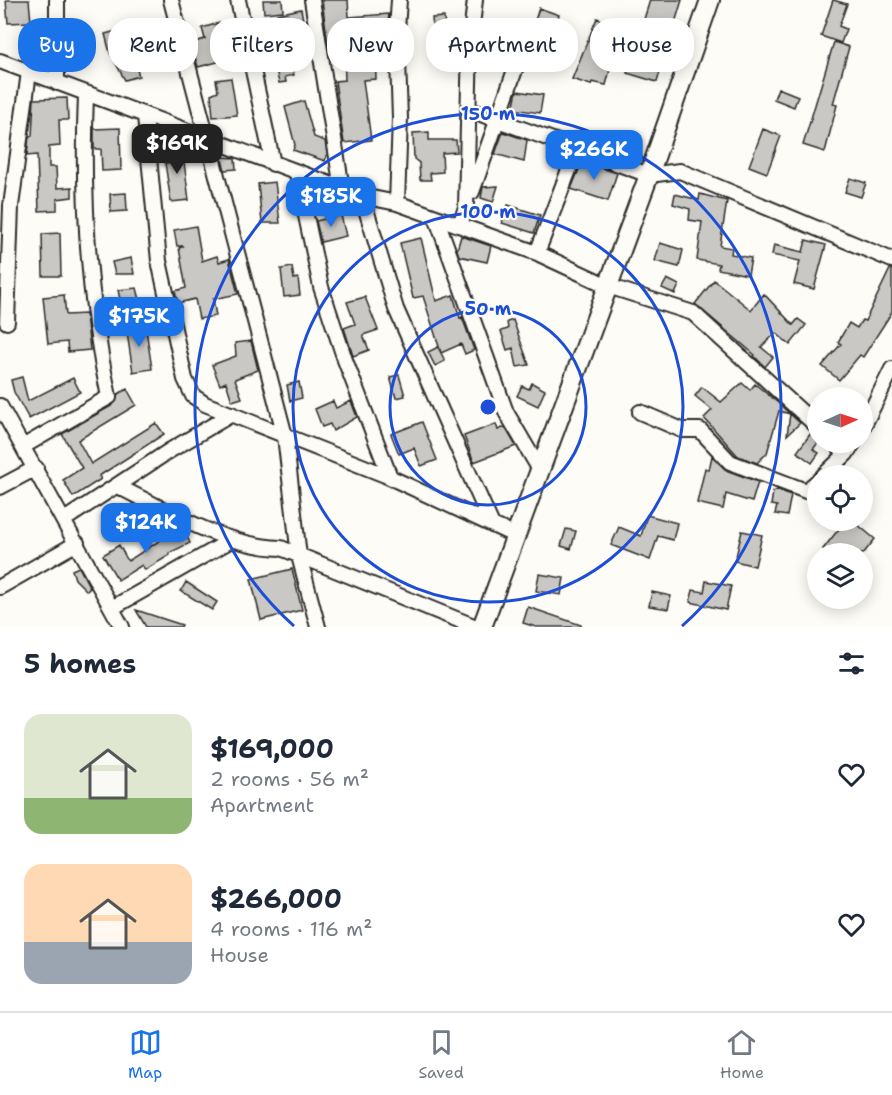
<!DOCTYPE html>
<html lang="en">
<head>
<meta charset="utf-8">
<style>
  body { margin:0; font-family:"Shantell Sans",sans-serif; background:#f2f2f3; color:#1f2937; height:100vh; display:flex; flex-direction:column; font-size:22px; white-space:nowrap }
  * { box-sizing:border-box; margin:0 }
  p { font-size:20px; color:#747a83 }
  .icon { flex:none; width:33px; height:33px; fill:none; stroke:currentColor; stroke-width:2; stroke-linecap:round; stroke-linejoin:round }
  .map { position:relative; height:627px; overflow:hidden }
  .details { display:flex; flex-direction:column; background:#fff; flex:1 }
  .details>* { flex:none }
  .top-card { position:absolute; left:18px; top:18px; width:856px; height:54px; display:flex; gap:12px }
  .needle { width:39px; rotate:87deg }
  .tools { position:absolute; left:807px; top:387px; display:grid; gap:12px }
  .tools a { display:grid; place-items:center; width:66px; height:66px; border-radius:50%; background:#fff; box-shadow:0 3px 15px #0003; font-size:30px }
  .price { position:absolute; translate:-50% -51px; padding:0 14px; border-radius:12px; background:#1a73e8; color:#fff; font-size:20px; line-height:39px; filter:drop-shadow(0 2px 3px #0008) }
  .price::after { content:''; position:absolute; left:50%; top:36px; width:18px; height:14px; margin-left:-9px; background:inherit; clip-path:polygon(0 0,100% 0,50% 100%) }
  .price.current { background:#222; color:#fff }
  ul { padding:0; list-style:none }
  li { display:flex; align-items:center; gap:18px; height:150px; padding:0 24px }
  li span { display:grid; place-items:center; flex:none; width:168px; height:120px; border-radius:18px; color:#555 }
  li>.icon { margin-inline-start:auto }
  span .icon { width:72px; height:72px; fill:#fffc; stroke-width:1 }
  li b { font-size:26px }
  h2 { display:flex; justify-content:space-between; align-items:center; height:72px; padding:0 24px; font-size:26px }
  .tag { padding:0 21px; border-radius:24px; background:#fff; box-shadow:0 3px 15px #0003; font-size:21px; line-height:54px }
  .tag.current { background:#1a73e8; color:#fff }
  .tabs { display:flex; justify-content:space-around; align-items:center; height:84px; border-top:2px solid #e0e1e3; background:#fff; font-size:16px; color:#747a83 }
  .tabs a { display:grid; justify-items:center; gap:3px }
  .tabs .current { color:#1a73e8 }
  .map>svg:first-child { display:block }
  .building { fill:#c9c8c4; stroke:#2b2b2b; stroke-width:1.5 }
  .lines { fill:none; stroke-linecap:round; stroke-linejoin:round }
  .street-casing { stroke:#2b2b2b; stroke-width:18 }
  .secondary-casing { stroke:#2b2b2b; stroke-width:22 }
  .street { stroke:#fdfcf7; stroke-width:14 }
  .secondary { stroke:#fdfcf7; stroke-width:18 }
  .ring { fill:none; stroke:#1d4ed8; stroke-width:3 }
  .centre { fill:#1d4ed8; stroke:#fdfcf7; stroke-width:3 }
  .ring-label { font-size:18px; text-anchor:middle; font-weight:bold; fill:#1d4ed8; stroke:#fdfcf7; stroke-width:4.5; stroke-linejoin:round; paint-order:stroke }
</style>
</head>
<body>
<div class="map">
<svg width="892" height="627" viewBox="0 0 892 627">
  <rect width="100%" height="100%" fill="#fdfcf7"/>
  <filter id="ink" filterUnits="userSpaceOnUse"><feTurbulence type="fractalNoise" baseFrequency=".0167" numOctaves="2"/><feDisplacementMap in="SourceGraphic" scale="12" xChannelSelector="R" yChannelSelector="G"/><feConvolveMatrix kernelMatrix="1 2 1 2 8 2 1 2 1" color-interpolation-filters="sRGB"/></filter>
  <g filter="url(#ink)">
    <!-- building -->
    <path class="building" d="M6,0H29L31,22L8,23Z
      M263,0H282L283,11L264,13Z
      M322,0H348L349,17L389,14L388,24L385,25V48H375L376,79L363,80L371,140L344,143L335,81L345,80L344,51L329,52Z
      M650,0H682L657,82L627,73Z
      M833,0L847,4L839,26L846,29L841,43L821,36Z
      M539,8L559,15L551,40L531,33Z
      M301,9L303,20L280,25L277,14Z
      M444,17L445,30L433,31L432,18Z
      M597,18L608,23L600,44H607V69L610,70L606,85L592,82L591,85L572,79Z
      M219,23L223,37L214,39L216,52L239,49L241,56L198,67L191,43L205,39L202,28Z
      M86,25L89,65L69,67L66,26Z
      M124,29L139,76L125,80L110,53L105,34Z
      M834,42L849,47L833,104L837,105L825,152L803,145Z
      M281,45L283,57L290,56L294,75L285,77L286,82L279,83L273,56L267,57L266,46Z
      M231,78L237,115L213,117L211,94L218,91L216,80Z
      M778,88L798,96L794,107L774,99Z
      M517,91L543,95L540,113L513,109Z
      M67,98L68,120H59L60,146L49,147V167H56L57,188L72,187V197L57,199V210L39,211L37,155L27,156L29,136H32L34,99Z
      M304,101L314,137L325,141L327,155L325,161L293,150L295,145L285,107Z
      M120,128L121,170L102,171L101,149H94V129Z
      M763,129L781,136L767,173L749,166Z
      M429,132V140H456L457,152L442,153L443,172L430,173L431,180H420L419,163L414,159L413,133Z
      M503,132L527,140L524,162L495,154Z
      M168,147H182L189,200L171,202L165,163H168Z
      M221,157L235,158L236,169L225,170Z
      M582,162L617,173L608,201L571,189Z
      M850,178L866,183L861,197L845,192Z
      M275,182L280,223H262L258,184Z
      M498,186L493,202L481,198L483,187Z
      M126,193L127,211L111,212L110,194Z
      M675,194L699,200L700,194L727,201L720,246L732,248L731,254L751,258L748,275L718,269L719,264L697,260L702,222L689,220L690,209L673,204Z
      M508,205L540,215L534,233L502,223Z
      M341,215L346,236L321,242L316,221Z
      M196,226L202,261L217,256L219,262L229,259L238,294L213,299L216,316L199,319L195,299L178,303L175,291L186,288L179,248L184,246H177L174,230Z
      M60,233L61,276H43L42,234Z
      M461,236L491,246L487,262L459,256L457,250Z
      M421,238L436,301L453,295L460,318L462,317L474,350L465,354L461,344L441,353L423,296L413,298L400,243Z
      M806,240L826,245L814,289L794,284L800,261L772,255L774,245L803,252Z
      M660,243L683,250L679,267L655,261Z
      M131,258L134,274H115L112,262Z
      M292,267L294,279L298,278L300,295L284,297L281,269Z
      M890,269H892V312L863,357L860,355L839,380L822,366L841,344L838,342L849,323L857,328L862,320L865,321Z
      M667,279L679,285L675,294L662,288Z
      M714,280L751,310L764,294L793,325L798,319L806,325L790,345L776,333L761,347L773,357L765,367L754,356L755,355L695,304Z
      M137,288L140,300L121,304L118,290Z
      M64,295L66,315L86,314L90,350L68,352L67,342L48,344L43,297Z
      M365,297L378,330L363,335L369,350L353,356L344,328L355,324L347,302Z
      M160,307L162,318L144,320L142,310Z
      M513,320L529,365L517,367L513,348L507,350L501,331L508,329L507,322Z
      M145,323L152,369L133,372L126,326Z
      M251,341L258,370L235,379L242,398L232,401L226,382L220,385L212,365L236,356L235,343Z
      M438,347L445,361L435,366L428,352Z
      M399,375L405,396L396,398L390,377Z
      M22,377L28,401L73,378L80,392L29,419L14,392L11,380Z
      M299,382L302,398L290,401L287,385Z
      M532,383L545,390L538,406L517,396L522,386L529,389Z
      M742,383L750,390L755,384L777,402L800,423L787,435L790,414L779,411L767,453L757,463L738,456L704,418L712,410L695,396L702,387L721,402Z
      M127,389L136,405L78,440L91,464L156,423L164,434L99,476L101,479L73,497L63,480L82,468L62,434L113,405L118,394Z
      M333,401L336,408L351,401L357,417L333,431L330,424L322,427L315,409Z
      M422,422L437,460L421,466L414,448L399,454L391,434Z
      M496,424L498,430L505,427L516,446L474,462L464,436Z
      M811,433L818,436V443L813,449L819,453L812,463L797,452Z
      M712,456L726,470L758,482L752,502L726,494L723,509L697,503L705,468L709,470Z
      M777,490L791,495L787,516L775,514L777,506L771,505L773,492Z
      M647,515L677,523L673,540L658,536L650,560L611,545L619,527L641,536Z
      M846,520H852L875,539L863,554H828L823,549Z
      M179,528L183,529L190,543L169,553L170,555L145,570L142,565L118,580L103,555L119,545L128,561Z
      M566,529L576,531L571,549L561,546Z
      M742,531L762,535L755,566L735,561Z
      M79,567L90,588L87,591L75,579L72,570Z
      M292,569L302,610L261,620L251,579Z
      M539,574L564,578L561,595L536,591Z
      M706,581L731,586L726,610L690,602L693,590L704,592Z
      M186,582L217,602L212,610L181,591Z
      M652,592L671,596L668,609L649,606Z
      M528,607L581,625V627H536L523,623Z
      M136,610L182,625L181,627H146Z"/>
    <g class="lines">
      <defs>
        <path id="street" d="M57,0V83
          M171,0L285,436L299,556L318,627
          M238,0L273,164
          M312,0L342,189
          M471,32L522,50L472,192
          M0,61L362,196L397,203L537,253L608,286L693,313L818,427
          M470,110L649,175L680,171L892,260
          M145,116L159,261L185,379L193,396L205,404L385,475L516,536
          M297,173L321,287L345,360L390,477
          M362,196L396,309L492,525
          M397,203L400,118L397,30L399,0
          M436,217L506,412L540,470
          M460,225L466,207L470,43L475,0
          M537,253L577,149
          M7,322L11,206L29,72
          M0,406L122,627
          M640,412L682,430H700L730,462L806,491L818,481
          M862,429L892,369
          M834,442L846,454L854,442
          M24,446L109,397C87,296 82,196 86,94
          M823,476L846,454
          M117,486C168,511 223,546 281,548L476,627
          M0,487L36,468
          M64,520L169,451L232,414
          M0,587L77,543
          M112,608L233,539"/>
        <path id="secondary" d="M482,627L649,175L710,0"/>
      </defs>
      <!-- street casing -->
      <use href="#street" class="street-casing"/>
      <!-- secondary casing -->
      <use href="#secondary" class="secondary-casing"/>
      <!-- street -->
      <use href="#street" class="street"/>
      <!-- secondary -->
      <use href="#secondary" class="secondary"/>
    </g>
  </g>
  <!-- distance rings -->
  <g class="ring">
    <circle cx="488" cy="407" r="98"/>
    <circle cx="488" cy="407" r="195"/>
    <path d="M294 626A293 293 0 1 1 682 626"/>
  </g>
  <circle cx="488" cy="407" r="9" class="centre"/>
  <g class="ring-label">
    <text x="488" y="120">150 m</text>
    <text x="488" y="218">100 m</text>
    <text x="488" y="315">50 m</text>
  </g>
</svg>
<div class="tools">
<a><svg class="needle" viewBox="-14 -14 28 28"><path d="M0-13l5 13h-10z" fill="#e53935"/><path d="M0 13l5-13h-10z" fill="#747a83"/></svg></a>
<a><svg class="icon" aria-label="locate" viewBox="0 0 24 24"><circle cx="12" cy="12" r="6"/><path d="M12 2v4M12 18v4M2 12h4M18 12h4"/></svg></a>
<a><svg class="icon" aria-label="layers" viewBox="0 0 24 24"><path d="M12 4l9 5-9 5-9-5zM3 14l9 5 9-5"/></svg></a>
</div>
<b class="price current" style="left:177px;top:175px">$169K</b>
<b class="price" style="left:594px;top:181px">$266K</b>
<b class="price" style="left:331px;top:228px">$185K</b>
<b class="price" style="left:139px;top:348px">$175K</b>
<b class="price" style="left:146px;top:554px">$124K</b>
<div class="top-card">
<a class="tag current">Buy</a>
<a class="tag">Rent</a>
<a class="tag">Filters</a>
<a class="tag">New</a>
<a class="tag">Apartment</a>
<a class="tag">House</a>
</div>
</div>
<section class="details">
<h2>5 homes<svg class="icon" aria-label="filters" viewBox="0 0 24 24"><path d="M4 7h16M4 17h16"/><circle cx="9" cy="7" r="2"/><circle cx="15" cy="17" r="2"/></svg></h2>
<ul>
<li><span style="background:linear-gradient(#dfe7d0 70%,#8fb573 0)"><svg class="icon" aria-label="home" viewBox="0 0 24 24"><path d="M3 11l9-7 9 7M6 9v11h12V9"/></svg></span><div><b>$169,000</b><p>2 rooms · 56 m²</p><p>Apartment</p></div><svg class="icon" aria-label="heart" viewBox="0 0 24 24"><path d="M12 20l-8-8c-3-5 5-10 8-4 3-6 11-1 8 4z"/></svg></li>
<li><span style="background:linear-gradient(#ffd9b3 65%,#9aa5b1 0)"><svg class="icon" aria-label="home" viewBox="0 0 24 24"><path d="M3 11l9-7 9 7M6 9v11h12V9"/></svg></span><div><b>$266,000</b><p>4 rooms · 116 m²</p><p>House</p></div><svg class="icon" aria-label="heart" viewBox="0 0 24 24"><path d="M12 20l-8-8c-3-5 5-10 8-4 3-6 11-1 8 4z"/></svg></li>
</ul>
</section>
<nav class="tabs">
<a class="current"><svg class="icon" aria-label="map" viewBox="0 0 24 24"><path d="M3 6l6-2 6 2 6-2v14l-6 2-6-2-6 2zM9 4v14M15 6v14"/></svg>Map</a>
<a><svg class="icon" aria-label="saved" viewBox="0 0 24 24"><path d="M7 4h10v16l-5-4-5 4z"/></svg>Saved</a>
<a><svg class="icon" aria-label="home" viewBox="0 0 24 24"><path d="M3 11l9-7 9 7M6 9v11h12V9"/></svg>Home</a>
</nav>
</body>
</html>
